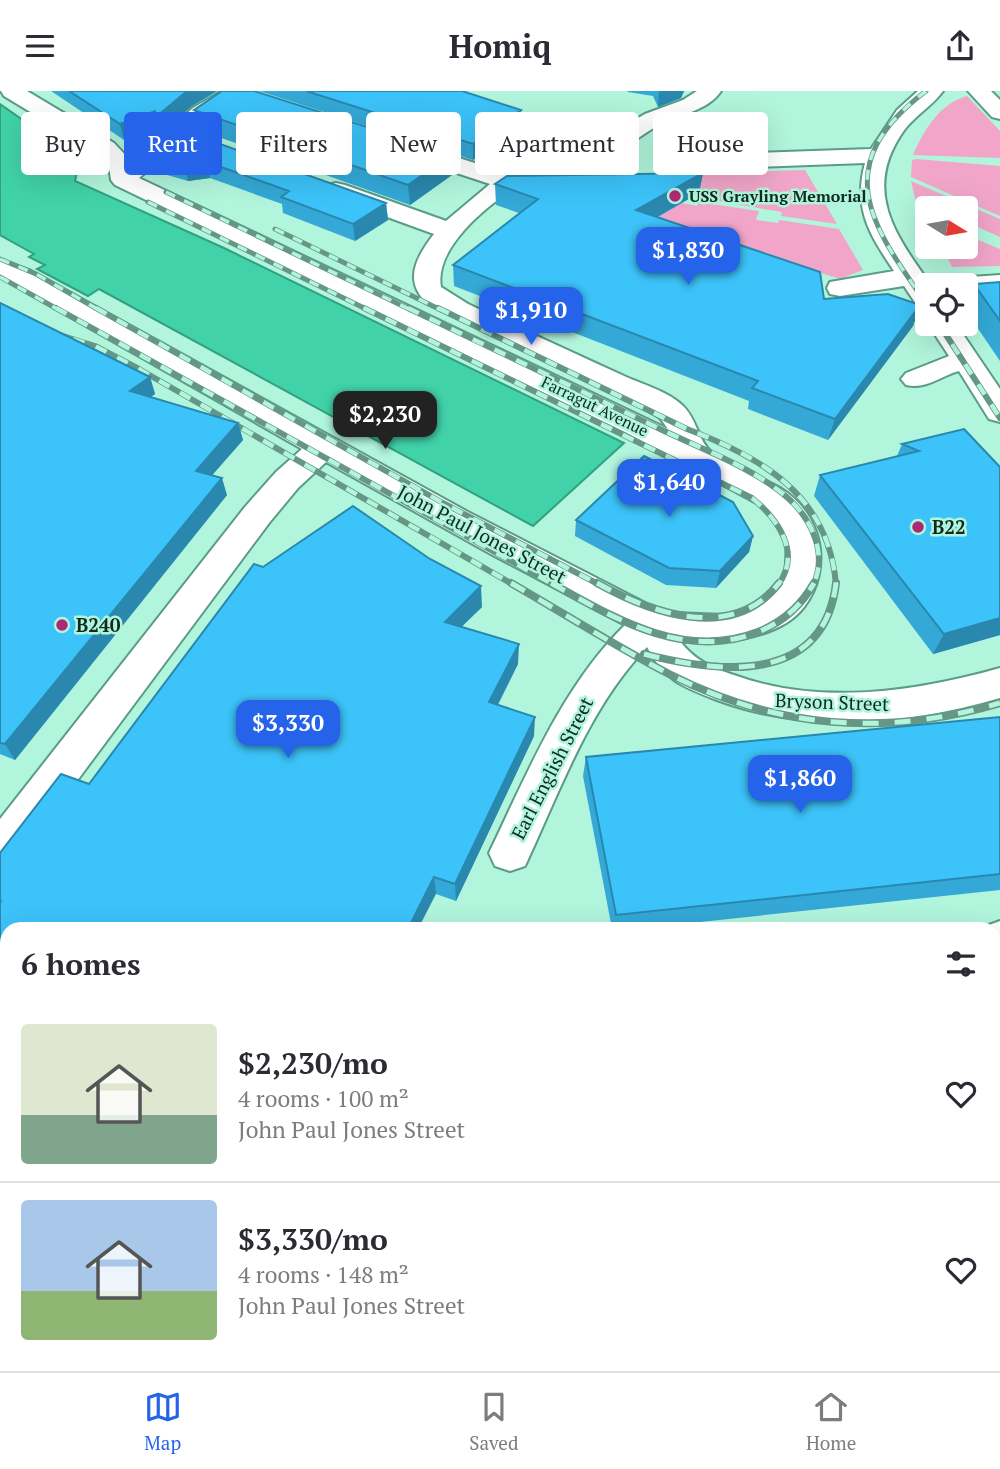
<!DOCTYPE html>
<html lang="en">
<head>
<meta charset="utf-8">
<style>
  body { margin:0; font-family:"PT Serif",serif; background:#f7f7f7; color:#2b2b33; height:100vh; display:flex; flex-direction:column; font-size:26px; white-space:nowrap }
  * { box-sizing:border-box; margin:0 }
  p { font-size:23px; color:#7c7c81 }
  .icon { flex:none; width:38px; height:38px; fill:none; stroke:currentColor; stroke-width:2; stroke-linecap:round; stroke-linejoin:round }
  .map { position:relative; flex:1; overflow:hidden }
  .drawer { position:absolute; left:0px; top:831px; width:1001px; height:450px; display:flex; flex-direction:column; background:#fff; border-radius:21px 21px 0 0; box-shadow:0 7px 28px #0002 }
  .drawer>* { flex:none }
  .guide { position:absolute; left:21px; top:21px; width:959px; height:63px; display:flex; gap:14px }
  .needle { width:46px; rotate:101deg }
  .buttons { position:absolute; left:915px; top:105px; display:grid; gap:14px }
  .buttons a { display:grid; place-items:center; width:63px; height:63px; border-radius:7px; background:#fff; box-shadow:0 7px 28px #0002; font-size:35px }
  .price { position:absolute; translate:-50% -60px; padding:0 16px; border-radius:14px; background:#2563eb; color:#fff; font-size:23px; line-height:46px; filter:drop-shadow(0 2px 4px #0008) }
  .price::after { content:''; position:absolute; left:50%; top:42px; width:21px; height:16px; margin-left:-10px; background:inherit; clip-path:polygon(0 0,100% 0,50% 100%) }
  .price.selected { background:#222; color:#fff }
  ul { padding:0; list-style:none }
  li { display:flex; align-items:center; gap:21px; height:175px; padding:0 21px }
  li+li { border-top:2px solid #e1e1e2 }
  li span { display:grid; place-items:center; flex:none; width:196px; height:140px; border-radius:7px; color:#555 }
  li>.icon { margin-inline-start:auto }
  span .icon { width:84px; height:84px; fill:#fffc; stroke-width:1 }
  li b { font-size:30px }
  h2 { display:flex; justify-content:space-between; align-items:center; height:84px; padding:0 21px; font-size:30px }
  .chip { padding:0 24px; border-radius:7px; background:#fff; box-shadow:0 7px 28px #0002; font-size:24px; line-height:63px }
  .chip.selected { background:#2563eb; color:#fff }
  header { display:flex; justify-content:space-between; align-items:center; height:91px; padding:0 21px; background:#fff; font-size:32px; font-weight:700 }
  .tab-bar { display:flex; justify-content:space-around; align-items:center; height:98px; border-top:2px solid #e1e1e2; background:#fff; font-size:19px; color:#7c7c81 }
  .tab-bar a { display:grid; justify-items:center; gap:4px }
  .tab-bar .selected { color:#2563eb }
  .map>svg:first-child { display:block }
  .green { fill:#f1a6c9 }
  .water { fill:#41d2a9; stroke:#32a080; stroke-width:2 }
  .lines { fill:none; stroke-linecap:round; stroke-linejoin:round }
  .minor-casing { stroke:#5b9c86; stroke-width:4 }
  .minor { fill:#fff; fill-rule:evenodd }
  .rail-far2-casing { stroke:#669786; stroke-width:5 }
  .rail-far1-casing { stroke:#669786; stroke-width:6 }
  .rail-casing { stroke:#669786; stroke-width:8 }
  .rail-far2 { stroke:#b1f5dc; stroke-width:3.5; stroke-dasharray:10; stroke-linecap:butt }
  .rail-far1 { stroke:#b1f5dc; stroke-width:4.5; stroke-dasharray:12; stroke-linecap:butt }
  .rail { stroke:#b1f5dc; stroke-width:5; stroke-dasharray:16; stroke-linecap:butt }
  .wall { fill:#34a8d6 }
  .shaded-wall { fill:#2a88ae }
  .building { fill:#3cc3f9; stroke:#2a88ae; stroke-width:2 }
  .poi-dot { fill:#ac2a75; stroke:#b1f5dc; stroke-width:2.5 }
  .labels { text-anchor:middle; stroke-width:5; stroke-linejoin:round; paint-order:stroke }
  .far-poi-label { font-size:16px; font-weight:bold; fill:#0e2a21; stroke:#b1f5dc; text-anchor:start }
  .far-street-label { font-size:16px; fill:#0e2a21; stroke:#b1f5dc }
  .poi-label { font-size:19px; font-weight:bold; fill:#0e2a21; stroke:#b1f5dc; text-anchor:start }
  .street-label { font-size:19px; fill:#0e2a21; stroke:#b1f5dc }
</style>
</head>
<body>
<header><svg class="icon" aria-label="menu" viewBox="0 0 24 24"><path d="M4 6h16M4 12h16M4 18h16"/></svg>Homiq<svg class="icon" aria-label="share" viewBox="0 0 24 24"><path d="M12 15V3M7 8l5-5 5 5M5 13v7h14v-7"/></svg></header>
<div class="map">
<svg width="1000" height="1280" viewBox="0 0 1000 1280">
  <rect width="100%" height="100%" fill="#b1f5dc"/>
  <!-- green -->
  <path class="green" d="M967,5L1000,40V67L913,64C924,39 939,13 967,5Z
    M916,68L1000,75V125L911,86L912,69Z
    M805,79L837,133L781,125L782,121L699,107L700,103L680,100L676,111L697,115L698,111L759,120L756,129L778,132L779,129L839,138L863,179L840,188L594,109L621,84Z
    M911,90L1000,128V146L966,131V117H929L916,111Z
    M966,144L1000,158V175L952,176L943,158L936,156H966Z"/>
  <!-- water -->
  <path class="water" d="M0,13L80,69L75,90L224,157L624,352L533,435L99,198L88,205L37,178L45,174L29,166L34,163L0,144Z"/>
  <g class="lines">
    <defs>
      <path id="minor" d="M1,0H27L114,52L131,70L193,17L222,0H248L209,27L139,87L668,338L660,327L647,319L428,213C402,190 417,165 434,143L327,104L324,99L327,94L336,92L345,94L446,130L490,93L396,62L392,57L396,52H412L506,82L529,71L599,50L645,23L683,9L697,0H721C708,19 685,22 665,31C647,39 633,53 614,60C589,70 562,73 537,85C501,101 433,153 441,196L468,213C519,237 570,260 622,284C641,293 668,300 683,315C696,327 698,348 710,360C721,371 765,388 780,397C823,423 833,478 804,516C779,549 717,554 680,550C694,569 712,577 734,584C819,615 915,601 1000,577V607C907,634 809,643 717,609C683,596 665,590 647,556C589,616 560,700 525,775L510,780L495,775L489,762C527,683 562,596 625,534L489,462L326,371L298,397L269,432L15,773L0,778V728L245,416L276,381L302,358L0,186V168L29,179L468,421L649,514L674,522L725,524L760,514L778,499L785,488L787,454L780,436L760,414L627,342L115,94L111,89L109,74L98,62L4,5Z
        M918,0H943C933,14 916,24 905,38C861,98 895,144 931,194H928V218L918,216L904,195L840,205L830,203L827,197L830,191L894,180C869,143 853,117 865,72L674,79L666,77L662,72L666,67L674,65L871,58L897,19Z
        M968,0H991L1000,9V28L992,26Z
        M1000,184V200L966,201V194H936L940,188Z
        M928,233H956L1000,298V331L989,328L959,280C940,285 926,299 906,294L901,288L906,282L949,265Z
        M1000,830V870L994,871V838H978Z
        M0,906L7,909V953L0,951Z
        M994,947L1000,949V1000L994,997Z
        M0,1189L7,1191V1245L0,1243Z
        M101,1274H167L170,1280H104Z
        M668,1274H727L730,1280H671Z"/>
    </defs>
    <!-- minor casing -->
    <use href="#minor" class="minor-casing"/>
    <!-- minor -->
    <use href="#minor" class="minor"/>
    <defs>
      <path id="rail-far2" d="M926,0C827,75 871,134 928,215
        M166,101L411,219
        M148,111L368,219
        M275,138L441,219
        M0,168L36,183L99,219
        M0,186L59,219"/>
      <path id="rail-far1" d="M56,217L554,494
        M96,217L443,412L600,494
        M364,217L752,407C778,428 802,462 778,494
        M408,217C491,257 575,297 658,337C701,358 753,376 789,408C812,429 828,464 813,494
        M438,217L687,338C763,367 829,405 836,494
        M939,233L1000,327
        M50,241L95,255L139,278L514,494"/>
      <path id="rail" d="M511,492C563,522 615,555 669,583C777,638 885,646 1000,612
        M551,492C614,527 684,570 758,541C783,531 801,515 814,492
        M597,492C651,522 733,552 779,492
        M644,563C718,582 824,595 836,492"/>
    </defs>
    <!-- rail-far2 casing -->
    <use href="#rail-far2" class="rail-far2-casing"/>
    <!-- rail-far1 casing -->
    <use href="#rail-far1" class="rail-far1-casing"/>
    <!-- rail casing -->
    <use href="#rail" class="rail-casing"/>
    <!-- rail-far2 -->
    <use href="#rail-far2" class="rail-far2"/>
    <!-- rail-far1 -->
    <use href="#rail-far1" class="rail-far1"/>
    <!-- rail -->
    <use href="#rail" class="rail"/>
  </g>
  <!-- wall -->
  <path class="wall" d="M51,0H217L192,15L160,42L158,37L124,49Z
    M259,0H462L521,19V35L473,69Z
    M627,0H684L681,7L658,16L653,5L628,1Z
    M194,19L452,63V84L410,114L199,39Z
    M161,52L386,112L388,129L355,150L283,122L282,113L210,87L188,90L167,84Z
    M703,82L699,102L658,126L824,208L920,214L913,235L828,349L748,318L749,310L454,195L453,174L519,122L496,114L495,93Z
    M1000,191V270L966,220V213L974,193Z
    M0,212L150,286L155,303L151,306L238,332L243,349L212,384L227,404L15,669L0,663Z
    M902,353L1000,376V544L933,563L814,405L820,384L897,365Z
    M576,429L753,445L749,461L716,497L666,494L575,445Z
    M263,476L482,516L461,536L518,573L498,614L534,645L456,810L436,803L7,838V864L0,861V762L89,693Z
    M1000,626V799L634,838H612L583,685L586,666Z
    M994,1027L1000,1029V1246L994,1244Z"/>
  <!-- shaded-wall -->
  <path class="shaded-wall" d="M187,0H217L192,15L160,42L158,37L124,49L120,33Z
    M659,0H684L681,7L658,16Z
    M521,19V35L473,69V53Z
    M452,63V84L410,114L408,94Z
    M207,71L210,87L188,90L185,74Z
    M703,82L699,102L634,139L636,119Z
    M386,112L388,129L355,150L353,133Z
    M920,214L913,235L828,349L835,328Z
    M150,286L155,303L136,317L130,300Z
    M238,332L243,349L201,397L196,380Z
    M222,387L227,404L15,669L5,653Z
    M753,445L749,461L716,497L720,480Z
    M481,495L482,516L446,551L445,531Z
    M1000,527V544L933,563L944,543Z
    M519,553L518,573L489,630V611Z
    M535,626L534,645L456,810L455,793Z
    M434,786L436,803L418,838H408Z"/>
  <!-- building -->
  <path class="building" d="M69,0H187L156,26L155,20L120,33Z
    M222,0H254L452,63L408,94L194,19Z
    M306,0H462L521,19L473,53Z
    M178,38L386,112L353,133L281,106L289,100L207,71L185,74L163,68L161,52Z
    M703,82L636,119L820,181L824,208L888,203L920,214L835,328L752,297L758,290L453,174L538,108L495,93L507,85Z
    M1000,191V230L974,193Z
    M0,212L150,286L130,300L238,332L196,380L222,387L5,653L0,652Z
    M964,338L1000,376V527L944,543L820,384L919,360L902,353Z
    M644,365L733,411L753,445L720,480L669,477L576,429Z
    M353,415L430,468L481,495L445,531L519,553L489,611L535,626L455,793L434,786L408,838H7V854L0,852V812L1,810H0V762L61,683L89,693L254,473L263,476Z
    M1000,626V783L616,824L586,666Z
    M994,1027L1000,1029V1236L994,1234Z
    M293,1274H631L645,1280H306Z"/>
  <!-- markers -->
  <g class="poi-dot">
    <circle cx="675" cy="105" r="7"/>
    <circle cx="918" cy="436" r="7"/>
    <circle cx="62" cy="534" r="7"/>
  </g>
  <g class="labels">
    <!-- far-poi labels -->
    <g class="far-poi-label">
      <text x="689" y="111">USS Grayling Memorial</text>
    </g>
    <!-- far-street labels -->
    <g class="far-street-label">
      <text transform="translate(595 315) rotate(26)" y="6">Farragut Avenue</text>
    </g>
    <!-- poi labels -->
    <g class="poi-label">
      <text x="932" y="443">B22</text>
      <text x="76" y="541">B240</text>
    </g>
    <!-- street labels -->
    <g class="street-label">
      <text transform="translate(482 443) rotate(28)" y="7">John Paul Jones Street</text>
      <text transform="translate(832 611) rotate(2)" y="7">Bryson Street</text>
      <text transform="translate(552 677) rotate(-63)" y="7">Earl English Street</text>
    </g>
  </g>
</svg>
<div class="buttons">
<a><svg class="needle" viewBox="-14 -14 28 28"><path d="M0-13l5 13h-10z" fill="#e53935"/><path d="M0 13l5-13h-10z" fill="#7c7c81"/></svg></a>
<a><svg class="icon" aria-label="locate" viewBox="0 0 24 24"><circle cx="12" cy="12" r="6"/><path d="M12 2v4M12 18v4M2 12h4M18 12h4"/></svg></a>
</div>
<b class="price" style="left:688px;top:196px">$1,830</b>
<b class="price" style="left:531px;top:256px">$1,910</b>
<b class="price selected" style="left:385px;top:360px">$2,230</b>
<b class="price" style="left:669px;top:428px">$1,640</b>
<b class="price" style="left:288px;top:669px">$3,330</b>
<b class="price" style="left:800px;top:724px">$1,860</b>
<div class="guide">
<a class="chip">Buy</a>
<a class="chip selected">Rent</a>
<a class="chip">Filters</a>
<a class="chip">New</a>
<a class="chip">Apartment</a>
<a class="chip">House</a>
</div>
<section class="drawer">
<h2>6 homes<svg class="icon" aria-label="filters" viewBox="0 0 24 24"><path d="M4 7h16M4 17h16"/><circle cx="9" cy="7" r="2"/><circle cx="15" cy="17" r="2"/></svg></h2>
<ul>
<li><span style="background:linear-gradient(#dfe7d0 65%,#7fa58c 0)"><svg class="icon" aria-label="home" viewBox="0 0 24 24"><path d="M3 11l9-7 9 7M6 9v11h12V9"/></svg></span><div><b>$2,230/mo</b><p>4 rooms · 100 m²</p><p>John Paul Jones Street</p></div><svg class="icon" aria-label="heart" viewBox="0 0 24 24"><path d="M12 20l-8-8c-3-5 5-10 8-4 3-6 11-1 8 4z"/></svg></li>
<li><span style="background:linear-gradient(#a9c7e8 65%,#8fb573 0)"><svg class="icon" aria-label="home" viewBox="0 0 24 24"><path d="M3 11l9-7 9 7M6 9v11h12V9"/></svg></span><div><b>$3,330/mo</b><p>4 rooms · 148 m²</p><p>John Paul Jones Street</p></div><svg class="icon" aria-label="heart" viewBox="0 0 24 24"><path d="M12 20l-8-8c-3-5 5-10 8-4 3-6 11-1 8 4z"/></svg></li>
</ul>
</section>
</div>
<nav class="tab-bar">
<a class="selected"><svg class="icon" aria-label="map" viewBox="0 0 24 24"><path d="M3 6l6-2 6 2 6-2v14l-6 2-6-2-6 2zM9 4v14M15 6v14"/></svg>Map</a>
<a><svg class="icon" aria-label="saved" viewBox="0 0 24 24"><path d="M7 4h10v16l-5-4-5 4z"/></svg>Saved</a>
<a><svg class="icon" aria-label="home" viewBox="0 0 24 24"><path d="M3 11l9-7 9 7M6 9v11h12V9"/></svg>Home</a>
</nav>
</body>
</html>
